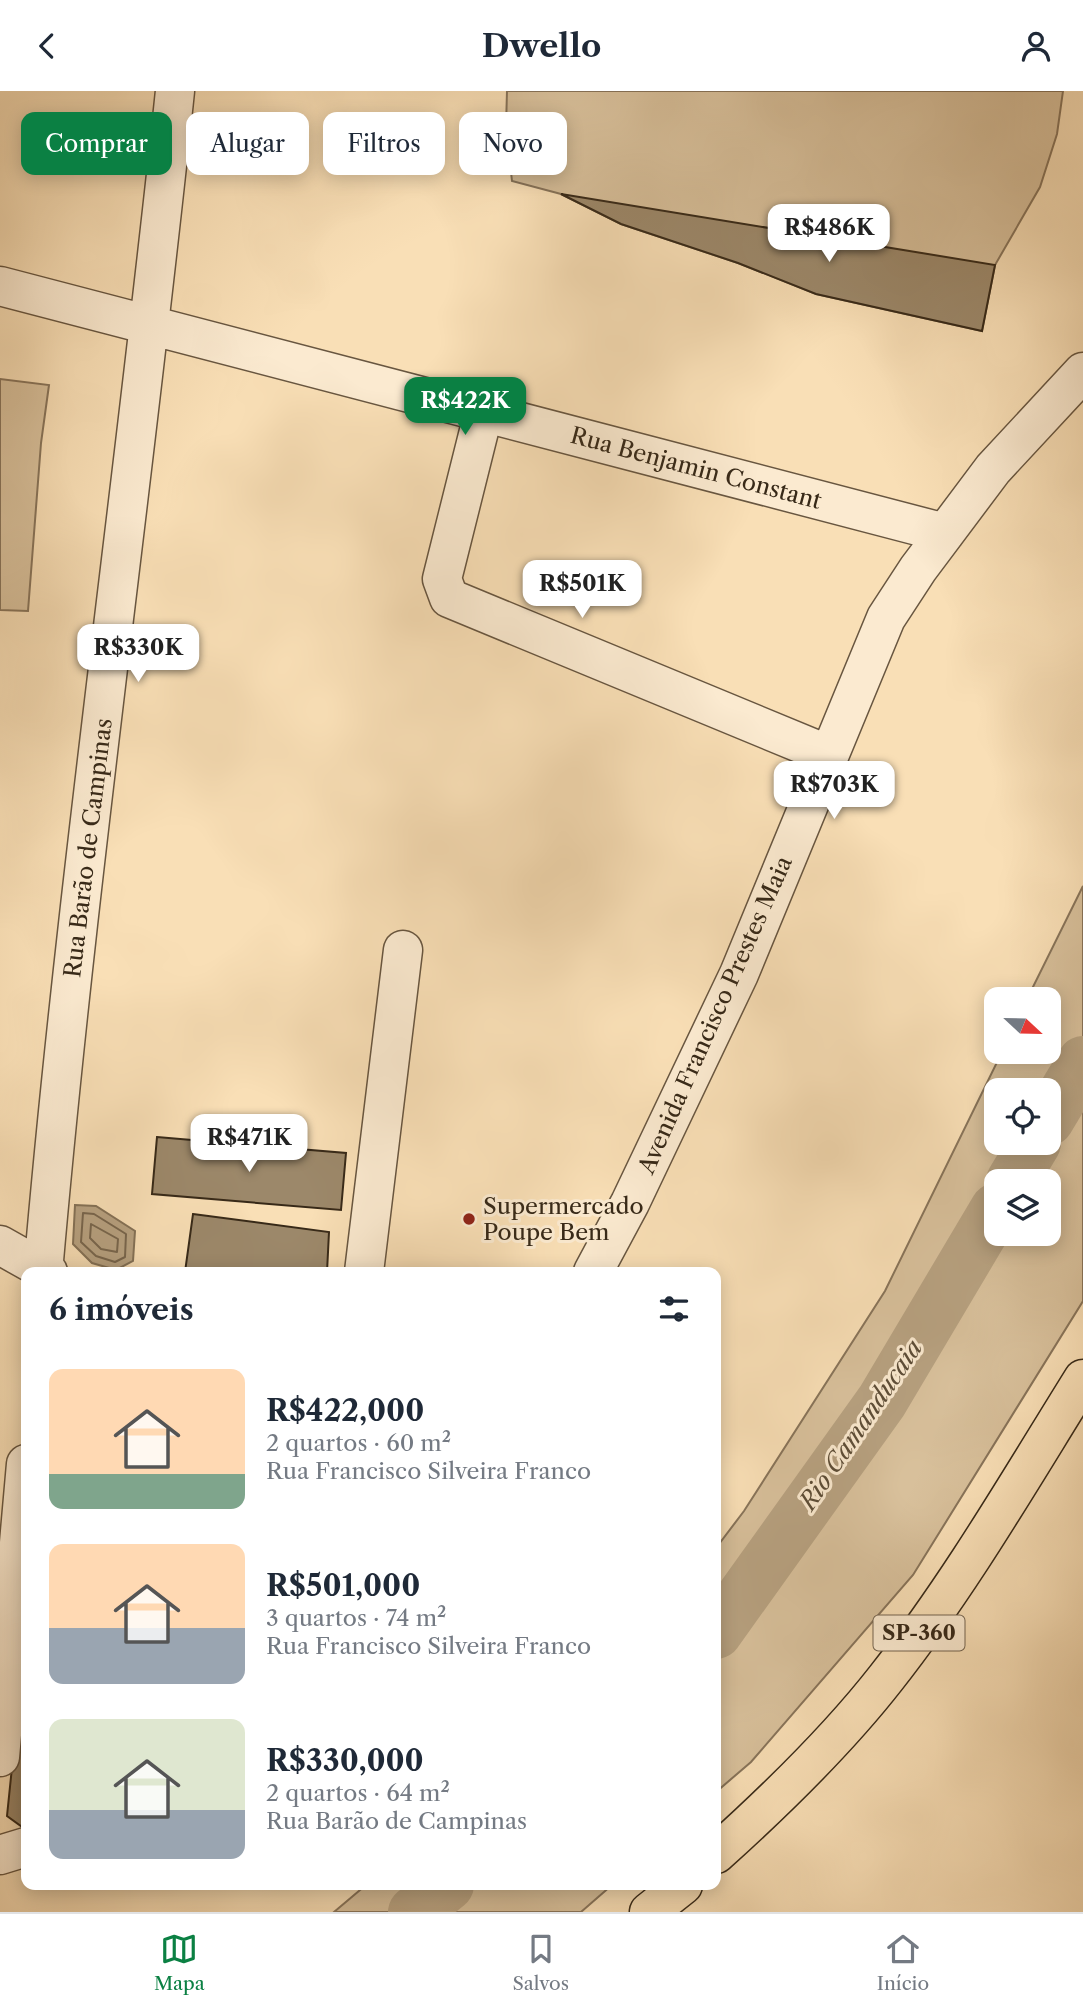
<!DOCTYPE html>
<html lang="pt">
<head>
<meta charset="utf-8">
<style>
  body { margin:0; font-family:"Libre Caslon Text",serif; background:#f6f6f7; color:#1f2937; height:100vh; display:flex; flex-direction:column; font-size:26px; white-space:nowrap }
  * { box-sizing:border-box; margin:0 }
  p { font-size:23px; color:#747a83 }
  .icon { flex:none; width:38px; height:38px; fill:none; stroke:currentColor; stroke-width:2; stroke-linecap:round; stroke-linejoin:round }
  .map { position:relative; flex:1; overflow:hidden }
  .panel { position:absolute; left:21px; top:1176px; width:700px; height:623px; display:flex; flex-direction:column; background:#fff; border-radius:14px; box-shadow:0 4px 18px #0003 }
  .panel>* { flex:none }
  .banner { position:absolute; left:21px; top:21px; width:700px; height:63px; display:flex; gap:14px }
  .needle { width:46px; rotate:112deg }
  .fabs { position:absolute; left:984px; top:896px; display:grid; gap:14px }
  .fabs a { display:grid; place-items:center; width:77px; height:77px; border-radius:14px; background:#fff; box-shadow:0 4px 18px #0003; font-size:35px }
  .price { position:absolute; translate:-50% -60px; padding:0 16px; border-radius:14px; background:#fff; color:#222; font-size:23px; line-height:46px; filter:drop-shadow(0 2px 4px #0008) }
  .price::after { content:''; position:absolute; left:50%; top:42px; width:21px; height:16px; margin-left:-10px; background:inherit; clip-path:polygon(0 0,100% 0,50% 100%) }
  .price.on { background:#0b8043; color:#fff }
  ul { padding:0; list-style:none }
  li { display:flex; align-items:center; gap:21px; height:175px; padding:0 28px }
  li span { display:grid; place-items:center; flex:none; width:196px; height:140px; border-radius:14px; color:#555 }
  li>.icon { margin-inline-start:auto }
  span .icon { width:84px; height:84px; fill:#fffc; stroke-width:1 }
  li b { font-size:30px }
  h2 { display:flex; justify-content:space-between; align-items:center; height:84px; padding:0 28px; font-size:30px }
  .chip { padding:0 24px; border-radius:14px; background:#fff; box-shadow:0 4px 18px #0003; font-size:24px; line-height:63px }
  .chip.on { background:#0b8043; color:#fff }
  header { display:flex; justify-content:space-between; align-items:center; height:91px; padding:0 28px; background:#fff; font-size:32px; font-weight:700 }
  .dock { display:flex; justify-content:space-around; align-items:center; height:98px; border-top:2px solid #e0e1e3; background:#fff; font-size:19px; color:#747a83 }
  .dock a { display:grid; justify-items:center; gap:4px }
  .dock .on { color:#0b8043 }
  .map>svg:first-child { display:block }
  .green { fill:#d8c09b; stroke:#88745a; stroke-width:2; fill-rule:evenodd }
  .water { fill:#b7a180; stroke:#847156; stroke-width:2 }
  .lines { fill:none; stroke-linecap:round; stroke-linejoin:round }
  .shore { stroke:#77654c; stroke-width:2 }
  .river { stroke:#b7a180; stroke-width:52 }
  .building { fill:#9c886a; stroke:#372918; stroke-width:2 }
  .minor-casing { stroke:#685640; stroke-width:41 }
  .major-casing { stroke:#372918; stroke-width:41 }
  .minor { stroke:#fbead0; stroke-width:38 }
  .major { stroke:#f9dfb6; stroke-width:38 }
  .poi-dot { fill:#8f2418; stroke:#fbead0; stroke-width:2.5 }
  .labels { text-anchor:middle; stroke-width:6; stroke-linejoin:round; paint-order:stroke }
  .shield { fill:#fbead0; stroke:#72634f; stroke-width:2 }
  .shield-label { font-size:21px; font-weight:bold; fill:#372918 }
  .street-label { font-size:23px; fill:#372918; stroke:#fbead0 }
  .poi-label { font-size:23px; fill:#372918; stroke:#fbead0; text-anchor:start }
  .water-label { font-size:24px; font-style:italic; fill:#5d4d37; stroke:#fbead0 }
</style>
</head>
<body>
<header><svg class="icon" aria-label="back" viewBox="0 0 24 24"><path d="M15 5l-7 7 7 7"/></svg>Dwello<svg class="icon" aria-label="person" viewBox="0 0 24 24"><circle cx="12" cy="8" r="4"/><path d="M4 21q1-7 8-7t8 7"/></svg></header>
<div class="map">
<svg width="1083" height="1821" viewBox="0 0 1083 1821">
  <rect width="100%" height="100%" fill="#f9dfb6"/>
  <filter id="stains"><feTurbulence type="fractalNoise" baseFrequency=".00286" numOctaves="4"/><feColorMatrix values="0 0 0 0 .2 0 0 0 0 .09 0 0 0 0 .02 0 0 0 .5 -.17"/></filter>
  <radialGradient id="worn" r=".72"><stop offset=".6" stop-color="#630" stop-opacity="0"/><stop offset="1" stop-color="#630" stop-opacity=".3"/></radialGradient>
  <!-- green -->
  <path class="green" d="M507,0H1063L1057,43L1040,96L995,174L982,240L816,203L738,172L621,133L561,103L512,90L506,36Z
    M0,288L49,294L41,352L28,520L0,519Z
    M1083,795V1210L913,1484L751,1671L716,1701V1457L744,1420L885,1200L1002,961H1048V908H1027ZM1048,999V1052H996V999ZM996,1090H1048V1143H996Z
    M366,1794H612L581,1821H334Z"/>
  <!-- water -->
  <path class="water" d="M75,1114L96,1115L135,1140L133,1170L116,1179L92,1172L73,1153Z"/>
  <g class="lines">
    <!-- shore -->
    <path class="shore" d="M83,1122L94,1123L126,1143L125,1166L115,1171L96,1165L81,1151Z
      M91,1133L118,1148L117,1161L101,1158L90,1147Z"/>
    <!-- river -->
    <path class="river" d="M1048,1029L1083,971
      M1012,1090L1035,1052
      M716,1542L882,1310L996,1118
      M414,1821L448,1794"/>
  </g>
  <!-- building -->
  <path class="building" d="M561,103L995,174L982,240L816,203L738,172L621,133Z
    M157,1046L346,1062L341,1119L152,1103Z
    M193,1123L329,1141L327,1181H185Z
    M15,1647L26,1654L25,1738L7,1725Z"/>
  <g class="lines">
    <defs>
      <path id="minor" d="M0,195L945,442
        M484,320L442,488L449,507L829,664
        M0,1154L48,1181
        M43,1181C77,787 134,394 175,0
        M364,1181L403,859
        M593,1181L630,1112L739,883L886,527L918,478L993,378L1083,281
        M0,1666L26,1373
        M0,1764L26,1756"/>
      <path id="major" d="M716,1763C776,1709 836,1651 886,1587C960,1493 1020,1389 1083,1288
        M649,1821L683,1794"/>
    </defs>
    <!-- minor casing -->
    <use href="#minor" class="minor-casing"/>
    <!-- major casing -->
    <use href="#major" class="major-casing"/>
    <!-- minor -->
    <use href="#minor" class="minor"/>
    <!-- major -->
    <use href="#major" class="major"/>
  </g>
  <!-- markers -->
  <circle class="poi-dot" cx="469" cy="1128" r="7"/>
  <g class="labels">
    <!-- shield labels -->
    <rect class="shield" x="873.5" y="1524.5" width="91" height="35" rx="5"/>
    <g class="shield-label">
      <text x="919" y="1549">SP-360</text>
    </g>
    <!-- street labels -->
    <g class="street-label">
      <text transform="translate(696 377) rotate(15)" y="8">Rua Benjamin Constant</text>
      <text transform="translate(88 757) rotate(-83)" y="8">Rua Barão de Campinas</text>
      <text transform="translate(715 924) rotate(-66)" y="8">Avenida Francisco Prestes Maia</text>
    </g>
    <!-- poi labels -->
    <g class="poi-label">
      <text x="483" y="1123">Supermercado<tspan x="483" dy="26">Poupe Bem</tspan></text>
    </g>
    <!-- water labels -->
    <g class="water-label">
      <text transform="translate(861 1334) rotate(-56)" y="8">Rio Camanducaia</text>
    </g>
  </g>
  <rect width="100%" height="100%" filter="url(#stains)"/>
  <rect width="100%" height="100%" fill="url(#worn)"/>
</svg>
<div class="fabs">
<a><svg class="needle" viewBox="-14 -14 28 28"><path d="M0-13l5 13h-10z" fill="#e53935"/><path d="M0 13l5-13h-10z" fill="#747a83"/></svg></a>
<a><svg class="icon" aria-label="locate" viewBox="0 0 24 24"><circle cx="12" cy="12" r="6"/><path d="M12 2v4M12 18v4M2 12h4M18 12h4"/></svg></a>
<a><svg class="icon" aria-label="layers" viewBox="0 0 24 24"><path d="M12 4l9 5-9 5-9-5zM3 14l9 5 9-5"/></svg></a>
</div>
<b class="price" style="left:829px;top:173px">R$486K</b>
<b class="price on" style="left:465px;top:346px">R$422K</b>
<b class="price" style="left:582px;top:529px">R$501K</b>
<b class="price" style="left:138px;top:593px">R$330K</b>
<b class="price" style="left:834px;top:730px">R$703K</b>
<b class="price" style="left:249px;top:1083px">R$471K</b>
<div class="banner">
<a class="chip on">Comprar</a>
<a class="chip">Alugar</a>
<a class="chip">Filtros</a>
<a class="chip">Novo</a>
</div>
<section class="panel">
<h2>6 imóveis<svg class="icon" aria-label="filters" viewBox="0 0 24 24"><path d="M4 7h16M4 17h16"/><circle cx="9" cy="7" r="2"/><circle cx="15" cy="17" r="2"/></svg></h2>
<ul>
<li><span style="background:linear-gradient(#ffd9b3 75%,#7fa58c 0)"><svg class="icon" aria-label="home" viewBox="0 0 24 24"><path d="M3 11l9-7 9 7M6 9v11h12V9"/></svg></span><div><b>R$422,000</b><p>2 quartos · 60 m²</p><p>Rua Francisco Silveira Franco</p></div></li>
<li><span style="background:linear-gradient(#ffd9b3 60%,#9aa5b1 0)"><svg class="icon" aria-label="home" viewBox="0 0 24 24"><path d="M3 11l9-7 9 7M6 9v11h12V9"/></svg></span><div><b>R$501,000</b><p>3 quartos · 74 m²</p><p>Rua Francisco Silveira Franco</p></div></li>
<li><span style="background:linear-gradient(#dfe7d0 65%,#9aa5b1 0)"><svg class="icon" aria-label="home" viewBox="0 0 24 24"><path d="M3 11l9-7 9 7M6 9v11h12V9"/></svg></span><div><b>R$330,000</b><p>2 quartos · 64 m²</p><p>Rua Barão de Campinas</p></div></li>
</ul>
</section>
</div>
<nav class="dock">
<a class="on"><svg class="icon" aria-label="map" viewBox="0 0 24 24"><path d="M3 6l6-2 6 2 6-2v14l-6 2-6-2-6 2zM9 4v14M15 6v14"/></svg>Mapa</a>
<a><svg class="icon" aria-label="saved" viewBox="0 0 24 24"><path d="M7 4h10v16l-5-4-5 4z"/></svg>Salvos</a>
<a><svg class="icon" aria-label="home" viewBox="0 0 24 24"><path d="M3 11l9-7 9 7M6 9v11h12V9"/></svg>Início</a>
</nav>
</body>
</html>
